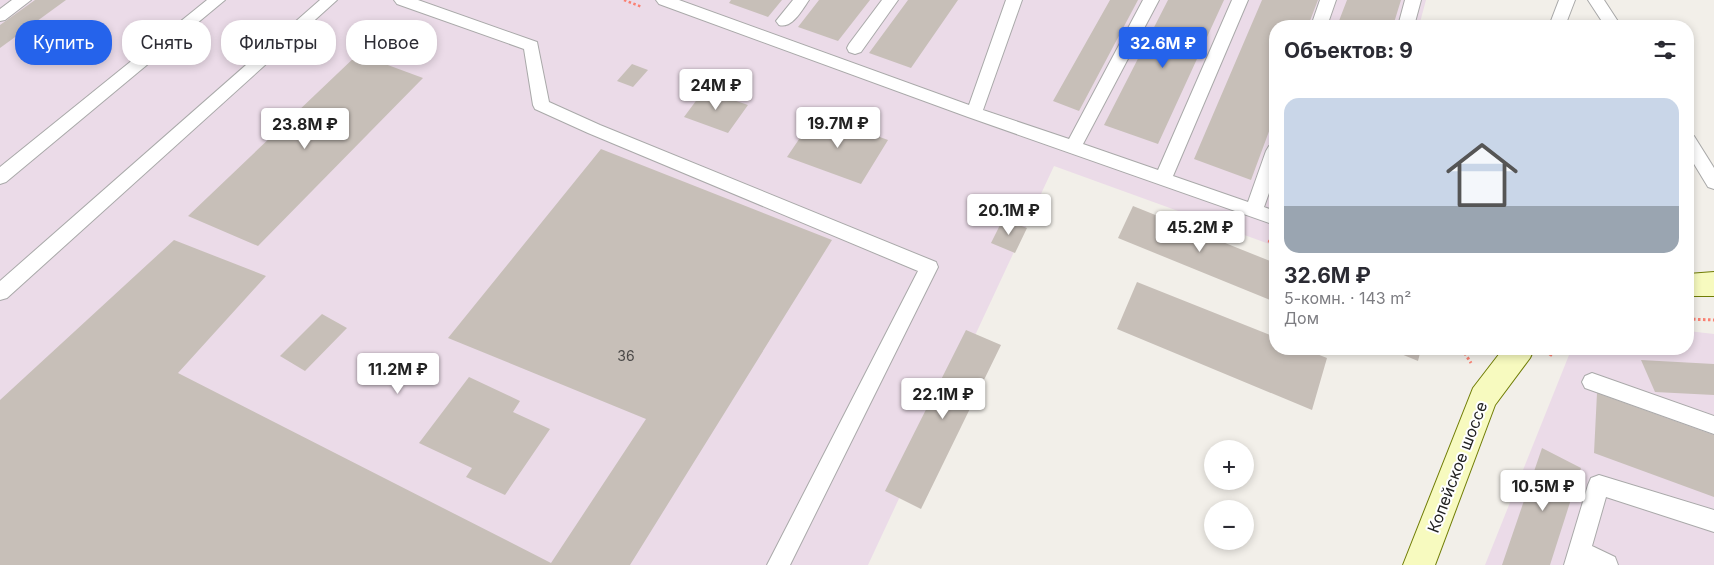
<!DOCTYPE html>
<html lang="ru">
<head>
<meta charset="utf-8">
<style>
  body { margin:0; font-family:Inter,sans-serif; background:#f7f7f7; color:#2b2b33; height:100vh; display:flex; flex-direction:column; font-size:19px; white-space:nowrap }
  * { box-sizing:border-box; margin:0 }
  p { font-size:16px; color:#7c7c81 }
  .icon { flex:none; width:28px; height:28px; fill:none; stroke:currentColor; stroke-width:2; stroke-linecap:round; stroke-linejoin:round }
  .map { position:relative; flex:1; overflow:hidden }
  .panel { position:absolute; left:1269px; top:20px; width:425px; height:335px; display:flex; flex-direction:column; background:#fff; border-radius:20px; box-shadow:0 2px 8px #0003 }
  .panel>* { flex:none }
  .top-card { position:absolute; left:15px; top:20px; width:475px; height:45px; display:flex; gap:10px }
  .buttons { position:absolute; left:1204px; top:440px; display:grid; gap:10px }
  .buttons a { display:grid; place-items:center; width:50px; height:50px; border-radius:50%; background:#fff; box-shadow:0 2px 8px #0003; font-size:25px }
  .price { position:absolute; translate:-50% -42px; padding:0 11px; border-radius:5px; background:#fff; color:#222; font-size:16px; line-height:32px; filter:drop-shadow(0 1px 2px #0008) }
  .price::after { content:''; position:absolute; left:50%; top:30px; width:15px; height:11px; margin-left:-8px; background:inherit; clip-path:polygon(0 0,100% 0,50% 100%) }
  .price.on { background:#2563eb; color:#fff }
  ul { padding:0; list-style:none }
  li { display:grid; align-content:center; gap:10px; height:265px; padding:0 15px }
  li+li { border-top:1px solid #e1e1e2 }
  li span { display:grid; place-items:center; height:155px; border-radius:15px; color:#555 }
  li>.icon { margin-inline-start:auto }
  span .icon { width:90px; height:90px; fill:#fffc; stroke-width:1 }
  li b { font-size:21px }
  h2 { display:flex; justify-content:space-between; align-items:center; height:60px; padding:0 15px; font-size:21px }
  .tag { padding:0 18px; border-radius:20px; background:#fff; box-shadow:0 2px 8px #0003; font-size:18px; line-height:45px }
  .tag.on { background:#2563eb; color:#fff }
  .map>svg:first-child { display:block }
  .industrial { fill:#ebdbe8 }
  .building { fill:#c7bfb8 }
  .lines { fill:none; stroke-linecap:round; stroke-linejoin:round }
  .lane-casing { stroke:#a9a9a9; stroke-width:2 }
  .secondary-casing { stroke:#707d05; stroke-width:2 }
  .path-far1 { stroke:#fa8072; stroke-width:2.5; stroke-dasharray:2.5 2.5; stroke-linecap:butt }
  .path { stroke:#fa8072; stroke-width:3; stroke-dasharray:2.5 2.5; stroke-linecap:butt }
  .lane { fill:#fff; fill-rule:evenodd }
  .secondary { fill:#f7fabf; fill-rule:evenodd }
  .labels { text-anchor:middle; stroke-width:4; stroke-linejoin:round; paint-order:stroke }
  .number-label { font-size:14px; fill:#4b4948 }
  .street-label { font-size:16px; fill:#222; stroke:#fff }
</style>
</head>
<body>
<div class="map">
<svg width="1714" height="565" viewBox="0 0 1714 565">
  <rect width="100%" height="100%" fill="#f2efe9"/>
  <!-- industrial -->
  <path class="industrial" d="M0,0H1426L1419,26H1275V246L1054,166L868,565H0Z
    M1688,331L1714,334V565H1485L1569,355L1580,349H1688Z"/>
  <!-- building -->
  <path class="building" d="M35,0H66L0,48V25Z
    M731,0H782L768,17L729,3Z
    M819,0H870L838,41L798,27Z
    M908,0H958L911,68L869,53Z
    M1110,0H1138L1079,111L1053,101Z
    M1168,0H1224L1158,144L1104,125Z
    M1262,0H1318L1308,26H1275V115L1251,180L1194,159Z
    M1347,0H1401L1393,26H1337Z
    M358,54L423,78L258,246L188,216Z
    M632,64L648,70L633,87L617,81Z
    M704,90L748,105L728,133L684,117Z
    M816,114L888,140L861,184L787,157Z
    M601,149L832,240L630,565H0V400L174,240L266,276L178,373L551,563L646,419L448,338Z
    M1133,206L1275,263V302L1118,238Z
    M1003,219L1027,228L1015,253L991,243Z
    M1137,282L1275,337V349H1304L1327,358L1312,410L1117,329Z
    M322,314L347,328L305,371L280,356Z
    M966,330L1001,345L921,509L885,491Z
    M1389,349H1421L1418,361Z
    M1641,360L1714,364V395L1655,392Z
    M469,377L520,401L513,412L550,429L505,495L466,477L472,468L419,443Z
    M1597,393L1714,435V497L1594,453Z
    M1542,448L1581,468L1550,565H1502Z"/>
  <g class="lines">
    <defs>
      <path id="lane" d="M12,0H31L5,20L0,21V9Z
        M207,0H225L6,182L0,184V167Z
        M320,0H337L7,298L0,300V281Z
        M394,0H418L537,42L549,102L600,125L936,262L938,267L790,565H767L918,271L588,133L535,109L533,105L524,49L397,4Z
        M656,0H679L969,105L1006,0H1022L983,110L1069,139L1143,0H1159L1083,144L1158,170L1232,0H1248L1173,176L1248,202L1266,151L1269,146L1275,145V176L1264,207L1275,211V225L968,117L659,4Z
        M793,0H809C802,10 792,29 779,25L776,21Z
        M882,0H898L861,52L855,54L849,52L847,48L849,44Z
        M1320,0H1336L1327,26H1311Z
        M1405,0H1421L1414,26H1398Z
        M1559,0H1575L1565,26H1549Z
        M1588,0H1604L1621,26H1605Z
        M1688,135L1694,136L1714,168V189L1708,187L1688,154Z
        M1592,373L1714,416V434L1585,388L1582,382L1585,376Z
        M1599,475L1714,510V532L1606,497L1592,546L1615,557L1618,565H1564L1588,485L1591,478Z"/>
      <path id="secondary" d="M1714,272V296H1688V274Z
        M1503,349H1534L1530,358L1495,405L1435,565H1403L1473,388Z"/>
    </defs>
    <!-- lane casing -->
    <use href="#lane" class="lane-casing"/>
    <!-- secondary casing -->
    <use href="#secondary" class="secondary-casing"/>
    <!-- path-far1 -->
    <path class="path-far1" d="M624,0L642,7
      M1268,241L1275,243"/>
    <!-- path -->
    <path class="path" d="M1688,319L1714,320
      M1462,349L1471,363
      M1550,356L1555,349"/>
    <!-- lane -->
    <use href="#lane" class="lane"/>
    <!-- secondary -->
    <use href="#secondary" class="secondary"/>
  </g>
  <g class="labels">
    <!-- number labels -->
    <g class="number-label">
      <text x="626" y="361">36</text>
    </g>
    <!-- street labels -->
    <g class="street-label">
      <text transform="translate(1457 467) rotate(-69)" y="6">Копейское шоссе</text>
    </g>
  </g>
</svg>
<div class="buttons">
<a>+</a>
<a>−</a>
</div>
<b class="price on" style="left:1163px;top:69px">32.6M ₽</b>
<b class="price" style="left:716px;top:111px">24M ₽</b>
<b class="price" style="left:838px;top:149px">19.7M ₽</b>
<b class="price" style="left:305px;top:150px">23.8M ₽</b>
<b class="price" style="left:1009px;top:236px">20.1M ₽</b>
<b class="price" style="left:1200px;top:253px">45.2M ₽</b>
<b class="price" style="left:398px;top:395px">11.2M ₽</b>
<b class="price" style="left:943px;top:420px">22.1M ₽</b>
<b class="price" style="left:1543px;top:512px">10.5M ₽</b>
<div class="top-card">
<a class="tag on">Купить</a>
<a class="tag">Снять</a>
<a class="tag">Фильтры</a>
<a class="tag">Новое</a>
</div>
<section class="panel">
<h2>Объектов: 9<svg class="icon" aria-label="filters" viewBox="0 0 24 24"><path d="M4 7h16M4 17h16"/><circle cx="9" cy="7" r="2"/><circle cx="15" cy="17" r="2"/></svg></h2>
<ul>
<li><span style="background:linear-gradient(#c9d6e8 70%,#9aa5b1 0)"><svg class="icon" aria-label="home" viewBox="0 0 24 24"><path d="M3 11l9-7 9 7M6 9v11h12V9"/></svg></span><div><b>32.6M ₽</b><p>5-комн. · 143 m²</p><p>Дом</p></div></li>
</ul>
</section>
</div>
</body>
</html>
